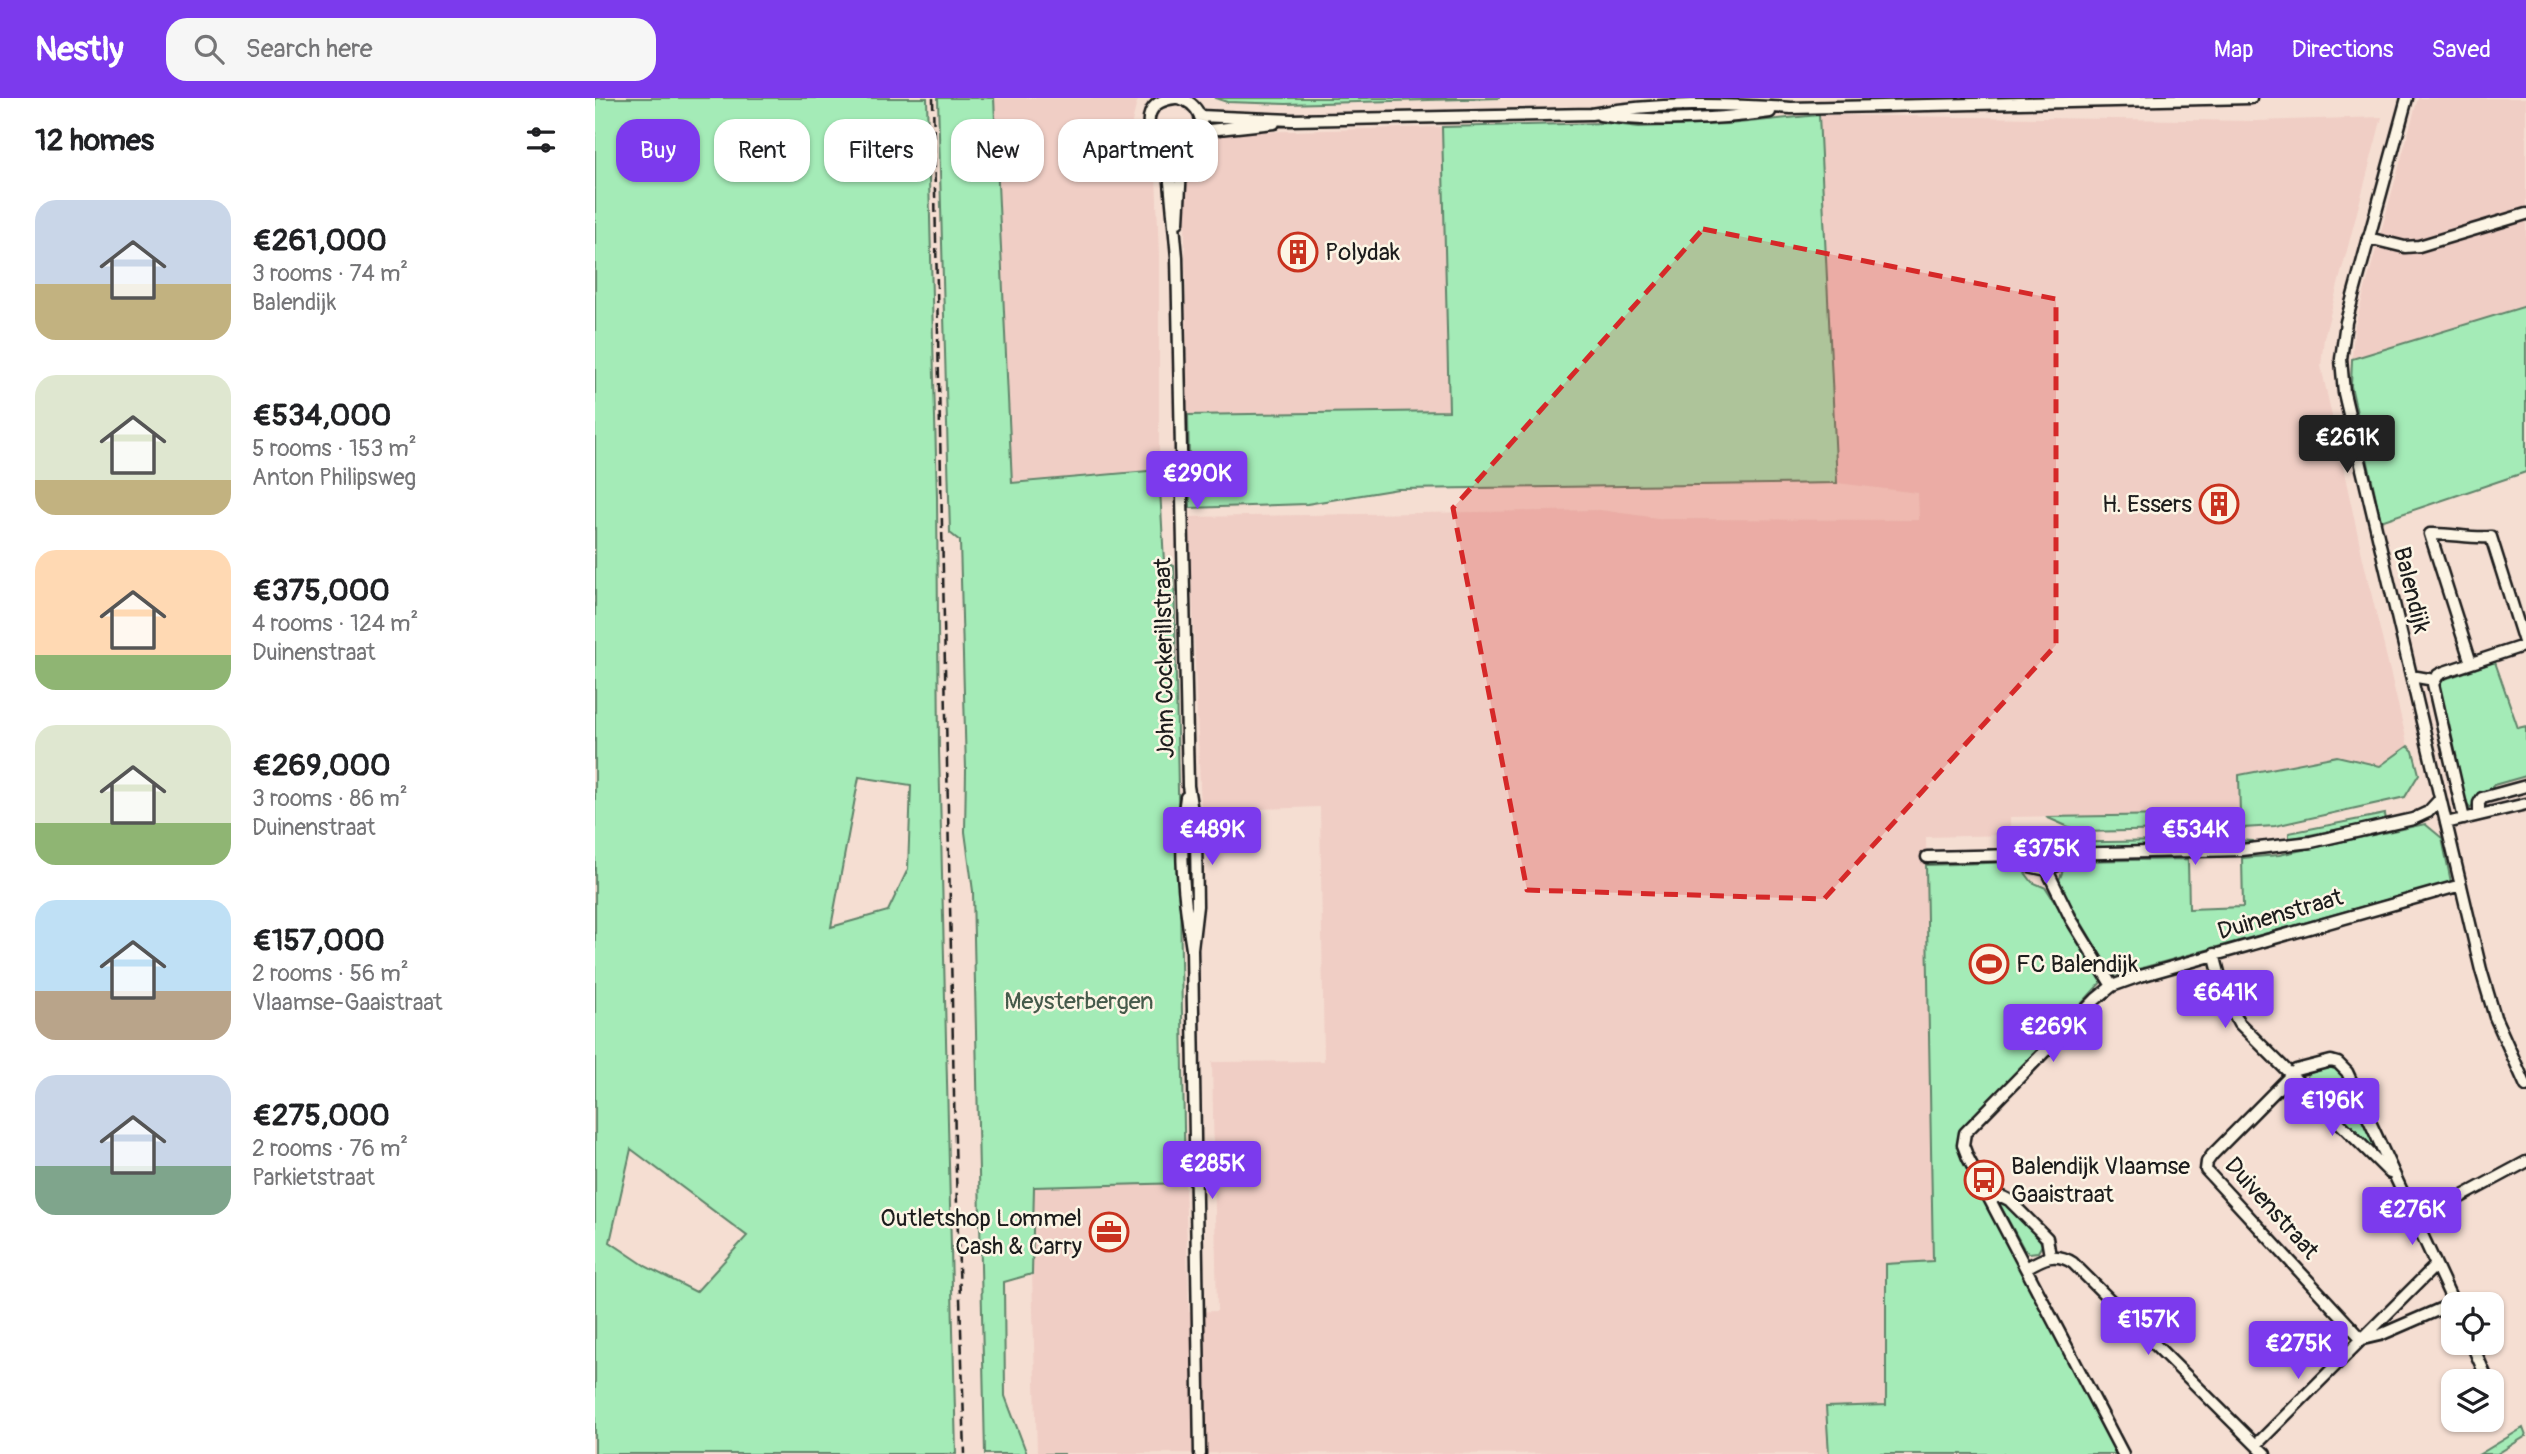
<!DOCTYPE html>
<html lang="en">
<head>
<meta charset="utf-8">
<style>
  body { margin:0; font-family:Pangolin,sans-serif; background:#f6f6f6; color:#202124; height:100vh; display:flex; flex-direction:column; font-size:26px; white-space:nowrap }
  * { box-sizing:border-box; margin:0 }
  p { font-size:23px; color:#757577 }
  .icon { flex:none; width:38px; height:38px; fill:none; stroke:currentColor; stroke-width:2; stroke-linecap:round; stroke-linejoin:round }
  .map { position:relative; flex:1; overflow:hidden }
  .panel { display:flex; flex-direction:column; background:#fff; width:595px }
  .panel>* { flex:none }
  .guide { position:absolute; left:21px; top:21px; width:665px; height:63px; display:flex; gap:14px }
  .buttons { position:absolute; left:1846px; top:1194px; display:grid; gap:14px }
  .buttons a { display:grid; place-items:center; width:63px; height:63px; border-radius:14px; background:#fff; box-shadow:0 2px 5px #0004; font-size:35px }
  .price { position:absolute; translate:-50% -60px; padding:0 16px; border-radius:7px; background:#7c3aed; color:#fff; font-size:23px; line-height:46px; filter:drop-shadow(0 2px 4px #0008) }
  .price::after { content:''; position:absolute; left:50%; top:42px; width:21px; height:16px; margin-left:-10px; background:inherit; clip-path:polygon(0 0,100% 0,50% 100%) }
  .price.selected { background:#222; color:#fff }
  ul { padding:0; list-style:none }
  li { display:flex; align-items:center; gap:21px; height:175px; padding:0 35px }
  li span { display:grid; place-items:center; flex:none; width:196px; height:140px; border-radius:21px; color:#555 }
  li>.icon { margin-inline-start:auto }
  span .icon { width:84px; height:84px; fill:#fffc; stroke-width:1 }
  li b { font-size:30px }
  h2 { display:flex; justify-content:space-between; align-items:center; height:84px; padding:0 35px; font-size:30px }
  .tag { padding:0 24px; border-radius:21px; background:#fff; box-shadow:0 2px 5px #0004; font-size:24px; line-height:63px }
  .tag.selected { background:#7c3aed; color:#fff }
  header { display:flex; align-items:center; gap:42px; box-sizing:border-box; height:98px; padding:0 35px; background:#7c3aed; color:#fff }
  header strong { font-size:33px }
  nav { display:flex; gap:38px; margin-inline-start:auto; font-size:24px }
  .search { width:490px; height:63px; background:#f6f6f6; display:flex; align-items:center; gap:18px; box-sizing:border-box; padding:0 24px; border-radius:21px; color:#757577; font-size:26px }
  main { display:flex; flex:1; min-height:0 }
  .map>svg:first-child { display:block }
  .built { fill:#f0cec5 }
  .green { fill:#a4ebb7; stroke:#60846a; stroke-width:2; fill-rule:evenodd }
  .lines { fill:none; stroke-linecap:round; stroke-linejoin:round }
  .minor-casing { stroke:#1c1c1c; stroke-width:15 }
  .minor { stroke:#fcf5e5; stroke-width:10 }
  .rail { stroke:#1c1c1c; stroke-width:2.5; stroke-dasharray:10 5; stroke-linecap:butt }
  .marked { fill:#d62828; fill-opacity:0.2; stroke:#d62828; stroke-width:5; stroke-dasharray:14 9; stroke-linejoin:round }
  .labels { text-anchor:middle; stroke-width:5; stroke-linejoin:round; paint-order:stroke }
  .poi-label { font-size:24px; fill:#1c1c1c; stroke:#fcf5e5; text-anchor:start }
  .street-label { font-size:24px; fill:#1c1c1c; stroke:#fcf5e5 }
  .park-label { font-size:24px; fill:#455a4a; stroke:#fcf5e5 }
</style>
</head>
<body>
<header>
<strong>Nestly</strong>
<div class="search"><svg class="icon" aria-label="search" viewBox="0 0 24 24"><circle cx="10" cy="10" r="6"/><path d="M15 15l6 6"/></svg>Search here</div>
<nav><a>Map</a><a>Directions</a><a>Saved</a></nav>
</header>
<main>
<section class="panel">
<h2>12 homes<svg class="icon" aria-label="filters" viewBox="0 0 24 24"><path d="M4 7h16M4 17h16"/><circle cx="9" cy="7" r="2"/><circle cx="15" cy="17" r="2"/></svg></h2>
<ul>
<li><span style="background:linear-gradient(#c9d6e8 60%,#c2b280 0)"><svg class="icon" aria-label="home" viewBox="0 0 24 24"><path d="M3 11l9-7 9 7M6 9v11h12V9"/></svg></span><div><b>€261,000</b><p>3 rooms · 74 m²</p><p>Balendijk</p></div></li>
<li><span style="background:linear-gradient(#dfe7d0 75%,#c2b280 0)"><svg class="icon" aria-label="home" viewBox="0 0 24 24"><path d="M3 11l9-7 9 7M6 9v11h12V9"/></svg></span><div><b>€534,000</b><p>5 rooms · 153 m²</p><p>Anton Philipsweg</p></div></li>
<li><span style="background:linear-gradient(#ffd9b3 75%,#8fb573 0)"><svg class="icon" aria-label="home" viewBox="0 0 24 24"><path d="M3 11l9-7 9 7M6 9v11h12V9"/></svg></span><div><b>€375,000</b><p>4 rooms · 124 m²</p><p>Duinenstraat</p></div></li>
<li><span style="background:linear-gradient(#dfe7d0 70%,#8fb573 0)"><svg class="icon" aria-label="home" viewBox="0 0 24 24"><path d="M3 11l9-7 9 7M6 9v11h12V9"/></svg></span><div><b>€269,000</b><p>3 rooms · 86 m²</p><p>Duinenstraat</p></div></li>
<li><span style="background:linear-gradient(#bfe0f5 65%,#b9a48a 0)"><svg class="icon" aria-label="home" viewBox="0 0 24 24"><path d="M3 11l9-7 9 7M6 9v11h12V9"/></svg></span><div><b>€157,000</b><p>2 rooms · 56 m²</p><p>Vlaamse-Gaaistraat</p></div></li>
<li><span style="background:linear-gradient(#c9d6e8 65%,#7fa58c 0)"><svg class="icon" aria-label="home" viewBox="0 0 24 24"><path d="M3 11l9-7 9 7M6 9v11h12V9"/></svg></span><div><b>€275,000</b><p>2 rooms · 76 m²</p><p>Parkietstraat</p></div></li>
</ul>
</section>
<div class="map">
<svg width="1931" height="1356" viewBox="0 0 1931 1356">
  <rect width="100%" height="100%" fill="#f5ded2"/>
  <filter id="ink" filterUnits="userSpaceOnUse"><feTurbulence type="fractalNoise" baseFrequency=".0143" numOctaves="2"/><feDisplacementMap in="SourceGraphic" scale="14" xChannelSelector="R" yChannelSelector="G"/><feConvolveMatrix kernelMatrix="1 2 1 2 8 2 1 2 1" color-interpolation-filters="sRGB"/></filter>
  <g filter="url(#ink)">
    <!-- built -->
    <path class="built" d="M399,0H546L542,4L537,24L540,38L559,65L561,76L564,158V372L417,385Z
      M1823,0H1931V208L1757,261L1759,231Z
      M1224,17L1661,23L1787,19L1729,240L1726,268L1768,461L1813,648L1785,668L1742,658L1645,716L1415,719V737L1331,739L1338,1164L1291,1166V1308L1231,1309L1234,1356L442,1355L437,1176L439,1088L590,1085L594,1214L622,1213L617,964L729,963L725,709L606,713L594,419L1005,412L1070,421L1324,422L1323,395L1242,385Z
      M847,29L854,313L593,317L590,143L591,60L601,47L618,35Z"/>
    <!-- green -->
    <path class="green" d="M0,0H332L342,399L344,652L361,1356H0ZM264,679L316,687L313,771L293,813L236,829ZM36,1051L152,1138L101,1194L52,1169L15,1144Z
      M343,0H399L417,385L564,372L569,464L579,468L590,1085L439,1089L437,1176L409,1184L410,1298L432,1356H470H390L378,793L370,734L371,672L365,443L355,435Z
      M620,0H905L691,6L632,4Z
      M1224,17L1242,385L803,391L712,406L595,410L593,317L854,313L847,29L1011,25L1044,29L1133,26Z
      M1931,208V374L1786,423L1756,288L1757,261Z
      M1900,564L1923,630L1931,628V678L1899,687L1894,692L1885,695L1875,711L1868,695L1844,592L1845,585L1850,581Z
      M1813,648L1818,653L1824,676L1810,699L1680,728L1631,731L1485,734L1451,719L1645,716L1644,677L1742,658L1785,668Z
      M1790,716L1791,722L1694,741V735Z
      M1830,726L1847,740L1856,784L1518,878L1463,785L1469,770L1482,763L1593,761L1594,811L1648,809L1647,760L1684,757Z
      M1641,742L1658,743L1659,746L1430,753V747L1448,745Z
      M1422,764L1437,784L1451,790L1509,881L1445,951L1366,1032L1363,1046L1377,1081L1523,1356H1234L1231,1309L1291,1307V1166L1338,1163L1331,767Z
      M1736,968L1748,975L1782,1047L1779,1053L1713,987L1711,982L1713,976Z
      M1406,1104L1411,1106L1444,1140L1447,1147L1443,1154L1434,1155L1429,1151L1405,1107Z
      M1928,1330L1931,1338L1902,1356H1885Z"/>
    <g class="lines">
      <defs>
        <path id="minor" d="M580,0C524,6 571,82 601,42C614,25 602,4 583,0
          M1812,0L1751,224L1746,261L1749,295L1886,872L1900,919L1931,988
          M1005,17C1054,25 1126,21 1175,14
          M605,18L697,22L996,16C1062,4 1130,6 1196,10L1656,0
          M605,33L679,25
          M572,52L582,159L593,688L601,738L602,808L597,851
          M583,124L587,52
          M1773,140L1810,149L1824,148L1931,116
          M1876,565L1835,436C1856,435 1875,441 1896,439L1930,547
          M1817,580L1822,579L1839,582
          M591,699C583,749 589,802 597,851L605,1356
          M1884,717V705L1887,700L1931,688
          M1869,721L1838,586L1843,577L1849,574L1931,547
          M1851,725L1931,706
          M1423,757L1434,768L1452,772L1467,765L1469,757
          M1332,759L1646,752L1716,744L1818,721L1833,714L1845,701
          M1452,772L1476,821L1517,888
          M1619,856L1631,901L1644,925L1795,1075
          M1394,1099H1408L1414,1102L1452,1140L1455,1158
          M1821,1123L1931,1064
          M1431,1170C1448,1160 1460,1153 1478,1165L1670,1356
          M1767,1241L1611,1072L1612,1064L1617,1057L1701,972L1736,963L1743,965L1752,974L1859,1206
          M1768,1241L1785,1237L1859,1205
          M1876,1244L1893,1283
          M1897,1304V1305
          M1661,1347L1841,1167
          M1528,1356L1373,1060L1368,1047L1370,1035L1501,901L1517,888L1542,879L1866,787"/>
      </defs>
      <!-- minor casing -->
      <use href="#minor" class="minor-casing"/>
      <!-- minor -->
      <use href="#minor" class="minor"/>
      <!-- rail -->
      <path class="rail" d="M338,0L360,1044L370,1356"/>
    </g>
  </g>
  <!-- marked area -->
  <path class="marked" d="M1108,131L1461,201V547L1229,801L932,792L858,410Z"/>
  <!-- icons -->
  <defs>
    <symbol id="building-ring" viewBox="-11 -11 22 22"><circle r="9.5" fill="#fcf5e5" stroke="#c8321e" stroke-width="1.5"/><path d="M-4-6H4V6H1V3H-1V6H-4ZM-2.5-4.3h1.7v1.8h-1.7ZM.8-4.3h1.7v1.8H.8ZM-2.5-1h1.7V.8h-1.7ZM.8-1h1.7V.8H.8Z" fill="#c8321e"/></symbol>
    <symbol id="stadium-ring" viewBox="-11 -11 22 22"><circle r="9.5" fill="#fcf5e5" stroke="#c8321e" stroke-width="1.5"/><path d="M0-5a6.5 5 0 1 0 0 10a6.5 5 0 1 0 0-10ZM-3.5-1.8h7v3.6h-7Z" fill="#c8321e"/></symbol>
    <symbol id="bus-ring" viewBox="-11 -11 22 22"><circle r="9.5" fill="#fcf5e5" stroke="#c8321e" stroke-width="1.5"/><path d="M-5-6H5V4H4V6H2V4H-2V6H-4V4H-5ZM-3.5-4V0h7V-4ZM-3.5 1.2v1.5H-2V1.2ZM2 1.2v1.5H3.5V1.2Z" fill="#c8321e"/></symbol>
    <symbol id="office-ring" viewBox="-11 -11 22 22"><circle r="9.5" fill="#fcf5e5" stroke="#c8321e" stroke-width="1.5"/><path d="M-6-3h4V-5.5h4V-3h4V5H-6ZM-1-4.5V-3h2v-1.5ZM-6 0V1H6V0Z" fill="#c8321e"/></symbol>
  </defs>
  <g fill-rule="evenodd">
    <use href="#building-ring" x="681" y="132" width="44" height="44"/>
    <use href="#building-ring" x="1602" y="384" width="44" height="44"/>
    <use href="#stadium-ring" x="1372" y="844" width="44" height="44"/>
    <use href="#bus-ring" x="1367" y="1060" width="44" height="44"/>
    <use href="#office-ring" x="492" y="1112" width="44" height="44"/>
  </g>
  <g class="labels">
    <!-- poi labels -->
    <g class="poi-label">
      <text x="730" y="162">Polydak</text>
      <text x="1597" y="414" text-anchor="end">H. Essers</text>
      <text x="1421" y="874">FC Balendijk</text>
      <text x="1416" y="1076">Balendijk Vlaamse<tspan x="1416" dy="28">Gaaistraat</tspan></text>
      <text x="487" y="1128" text-anchor="end">Outletshop Lommel<tspan x="487" dy="28">Cash &amp; Carry</tspan></text>
    </g>
    <!-- street labels -->
    <g class="street-label">
      <text transform="translate(1817 492) rotate(76)" y="8">Balendijk</text>
      <text transform="translate(569 560) rotate(-91)" y="8">John Cockerillstraat</text>
      <text transform="translate(1685 816) rotate(-16)" y="8">Duinenstraat</text>
      <text transform="translate(1677 1110) rotate(48)" y="8">Duivenstraat</text>
    </g>
    <!-- park labels -->
    <g class="park-label">
      <text x="484" y="911">Meysterbergen</text>
    </g>
  </g>
</svg>
<div class="buttons">
<a><svg class="icon" aria-label="locate" viewBox="0 0 24 24"><circle cx="12" cy="12" r="6"/><path d="M12 2v4M12 18v4M2 12h4M18 12h4"/></svg></a>
<a><svg class="icon" aria-label="layers" viewBox="0 0 24 24"><path d="M12 4l9 5-9 5-9-5zM3 14l9 5 9-5"/></svg></a>
</div>
<b class="price selected" style="left:1752px;top:377px">€261K</b>
<b class="price" style="left:602px;top:413px">€290K</b>
<b class="price" style="left:617px;top:769px">€489K</b>
<b class="price" style="left:1600px;top:769px">€534K</b>
<b class="price" style="left:1451px;top:788px">€375K</b>
<b class="price" style="left:1630px;top:932px">€641K</b>
<b class="price" style="left:1458px;top:966px">€269K</b>
<b class="price" style="left:1737px;top:1040px">€196K</b>
<b class="price" style="left:617px;top:1103px">€285K</b>
<b class="price" style="left:1817px;top:1149px">€276K</b>
<b class="price" style="left:1553px;top:1259px">€157K</b>
<b class="price" style="left:1703px;top:1283px">€275K</b>
<div class="guide">
<a class="tag selected">Buy</a>
<a class="tag">Rent</a>
<a class="tag">Filters</a>
<a class="tag">New</a>
<a class="tag">Apartment</a>
</div>
</div>
</main>
</body>
</html>
